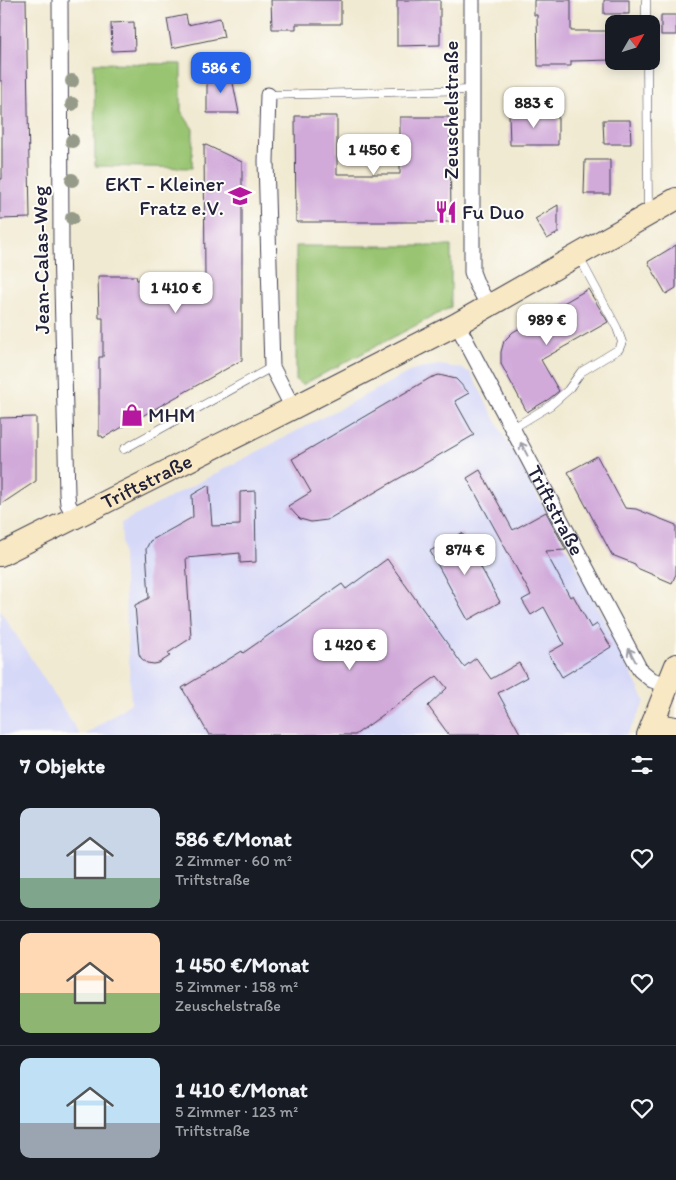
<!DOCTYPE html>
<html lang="de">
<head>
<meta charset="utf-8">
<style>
  body { margin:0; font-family:Itim,sans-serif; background:#20242c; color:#f1f3f6; height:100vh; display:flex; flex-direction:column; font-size:19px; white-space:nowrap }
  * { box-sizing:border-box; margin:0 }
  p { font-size:16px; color:#9ea1a6 }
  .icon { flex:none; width:28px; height:28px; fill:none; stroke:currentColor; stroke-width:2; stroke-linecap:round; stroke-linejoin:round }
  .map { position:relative; height:735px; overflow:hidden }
  .details { display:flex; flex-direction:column; background:#171b24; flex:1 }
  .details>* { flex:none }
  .needle { width:32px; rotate:51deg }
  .controls { position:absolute; left:605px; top:15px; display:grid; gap:10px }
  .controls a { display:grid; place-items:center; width:55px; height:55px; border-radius:10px; background:#171b24; box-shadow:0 2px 12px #0003; font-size:25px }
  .price { position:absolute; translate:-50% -42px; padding:0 11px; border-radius:10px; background:#fff; color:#222; font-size:16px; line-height:32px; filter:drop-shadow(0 1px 2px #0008) }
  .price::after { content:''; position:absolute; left:50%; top:30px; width:15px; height:11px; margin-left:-8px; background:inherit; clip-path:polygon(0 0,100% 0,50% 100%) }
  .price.current { background:#2563eb; color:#fff }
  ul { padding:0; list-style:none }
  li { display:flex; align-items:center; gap:15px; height:125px; padding:0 20px }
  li+li { border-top:1px solid #363941 }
  li span { display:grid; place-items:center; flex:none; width:140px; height:100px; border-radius:10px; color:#555 }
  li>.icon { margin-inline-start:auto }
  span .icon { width:60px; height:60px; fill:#fffc; stroke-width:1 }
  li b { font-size:21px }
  h2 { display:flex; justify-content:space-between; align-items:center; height:60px; padding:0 20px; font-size:21px }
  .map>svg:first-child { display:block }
  .built { fill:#d6d8f8 }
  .green { fill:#99c471; stroke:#5e7356 }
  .building { fill:#d1aada }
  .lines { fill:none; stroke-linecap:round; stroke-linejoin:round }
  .service-casing { stroke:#414052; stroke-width:9 }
  .minor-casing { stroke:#414052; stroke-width:17 }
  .secondary-casing { stroke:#414052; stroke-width:24 }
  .service { stroke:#fff; stroke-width:8 }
  .minor { stroke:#fff; stroke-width:15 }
  .secondary { stroke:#f8e8c3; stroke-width:22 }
  .tree { fill:#969b89 }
  .oneway { stroke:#9c9ca7 }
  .labels { text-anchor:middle; stroke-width:4; stroke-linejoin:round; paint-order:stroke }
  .street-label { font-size:21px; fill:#22223b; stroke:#fdfcf7 }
  .poi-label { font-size:21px; fill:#22223b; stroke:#fdfcf7; text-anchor:start }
</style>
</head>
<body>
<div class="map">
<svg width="676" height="735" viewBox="0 0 676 735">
  <rect width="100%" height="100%" fill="#fdfcf7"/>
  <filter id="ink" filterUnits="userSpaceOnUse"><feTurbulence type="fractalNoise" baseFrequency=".02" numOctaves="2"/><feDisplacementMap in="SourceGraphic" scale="10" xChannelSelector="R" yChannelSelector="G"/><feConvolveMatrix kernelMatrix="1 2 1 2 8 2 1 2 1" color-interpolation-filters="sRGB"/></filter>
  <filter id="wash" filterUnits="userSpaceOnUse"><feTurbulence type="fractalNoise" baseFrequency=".0096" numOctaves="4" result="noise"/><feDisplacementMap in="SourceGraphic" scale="20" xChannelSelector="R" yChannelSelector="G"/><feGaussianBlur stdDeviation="1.12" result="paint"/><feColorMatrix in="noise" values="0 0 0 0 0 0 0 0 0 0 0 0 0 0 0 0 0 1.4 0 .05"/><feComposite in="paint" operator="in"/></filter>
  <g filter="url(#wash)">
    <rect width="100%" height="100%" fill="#f1ead2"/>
    <!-- built -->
    <path class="built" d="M439,365L461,368L471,373L505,438L579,570L645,701L633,725L626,735H85L131,703L121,523L415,369Z
      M0,610L80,735H0Z"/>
    <!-- green -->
    <path class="green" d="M94,63L181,64V111L193,129L192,168L95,166Z
      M296,246H451V307L302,385L296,380Z"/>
    <g id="blocks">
      <!-- building -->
      <path class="building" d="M1,0H26L30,218L0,219V179H2V81H0Z
        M271,0H341V24H296V29H272Z
        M397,0H440V45L397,46Z
        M534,0H571V31H614V60L571,61V66H538L537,15H534Z
        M604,0H629V14H604Z
        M186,15L188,25L220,18L224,37L172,48L167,19Z
        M661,15H676V35H661Z
        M134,22L135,50L112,51L111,23Z
        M207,72L231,73L239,113H207Z
        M509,114H558V145H510Z
        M295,116H337V174H400V117H450L451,222H296Z
        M603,120H630L631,144H604Z
        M204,144L242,162V360L103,438L102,436H99V357H103V318H99L98,276H136L137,280H205Z
        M585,160H610V194H584Z
        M558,205V233L547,239L535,219Z
        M676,245V288L666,294L648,262Z
        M588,289L608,322L541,360L559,391L549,399L527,412L501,364V352L504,341L513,332Z
        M439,375L456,379L469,393L455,401L474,435L327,520L311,522L300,519L296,515L288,506L311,492L292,459L430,378Z
        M36,417V481L0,505V418Z
        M597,456L625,508L636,509L676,525V574L672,583L637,568L635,564L612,555L568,472Z
        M480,470L513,530L546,512L566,550L545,551L570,597L573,595L591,628L597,624L611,647L562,677L548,653L564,644L544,607L531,615L522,600L531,595L467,478Z
        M209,485L212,526L240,525V492L255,491L256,562L240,563V553L186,558L191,638L168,653L170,656L159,663L154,664L147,663L141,658L139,654L135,605L149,598L146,549L150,541L193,517L192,495Z
        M462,533L500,602L468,620L430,551Z
        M387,559L464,667L476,658L491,679L519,663L527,677L498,693L521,735H449L428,706L447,688L437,676L355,735H209L182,688L242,651L243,653L342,584L346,589Z"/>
    </g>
  </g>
  <g filter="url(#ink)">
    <use href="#blocks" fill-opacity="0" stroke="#414052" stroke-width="1"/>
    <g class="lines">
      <defs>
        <path id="service" d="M646,0V24
          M647,61L648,211
          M268,95L472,90
          M513,428L551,405L568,390L581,372L619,349L622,342L617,328L579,257
          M124,449L272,367"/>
        <g id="minor">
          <path d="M60,0L61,245L67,494L68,504L75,516"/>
          <path d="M472,0V272L477,285L489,306"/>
          <path d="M268,95L266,161L272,367L293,408"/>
          <path id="s1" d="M457,324L640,670L652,680L668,685"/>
        </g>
        <g id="secondary">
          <path id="s2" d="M0,555L293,408L457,324L676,199"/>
          <path d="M653,724L676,728"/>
          <path d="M648,735L676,665"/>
        </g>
      </defs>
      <!-- service casing -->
      <use href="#service" class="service-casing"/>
      <!-- minor casing -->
      <use href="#minor" class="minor-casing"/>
      <!-- secondary casing -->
      <use href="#secondary" class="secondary-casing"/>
      <!-- service -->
      <use href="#service" class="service"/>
      <!-- minor -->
      <use href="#minor" class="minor"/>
      <!-- secondary -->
      <use href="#secondary" class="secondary"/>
    </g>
    <!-- trees -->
    <g class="tree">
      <circle cx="72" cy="81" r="7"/>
      <circle cx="72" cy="104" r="7"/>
      <circle cx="72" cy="141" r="7"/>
      <circle cx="72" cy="180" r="7"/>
      <circle cx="72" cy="218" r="7"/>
    </g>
    <!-- one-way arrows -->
    <defs><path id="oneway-shaft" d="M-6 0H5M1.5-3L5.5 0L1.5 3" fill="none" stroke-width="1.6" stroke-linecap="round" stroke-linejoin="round" transform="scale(1.25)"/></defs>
    <g class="oneway">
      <use href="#oneway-shaft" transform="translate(524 449) rotate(-118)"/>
      <use href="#oneway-shaft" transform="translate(632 655) rotate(-118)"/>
    </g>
  </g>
  <!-- icons -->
  <defs>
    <symbol id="school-bare" viewBox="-9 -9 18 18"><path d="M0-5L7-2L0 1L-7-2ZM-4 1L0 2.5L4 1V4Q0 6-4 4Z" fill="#b5179e" stroke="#fdfcf7" stroke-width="2.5" paint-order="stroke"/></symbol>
    <symbol id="restaurant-bare" viewBox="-9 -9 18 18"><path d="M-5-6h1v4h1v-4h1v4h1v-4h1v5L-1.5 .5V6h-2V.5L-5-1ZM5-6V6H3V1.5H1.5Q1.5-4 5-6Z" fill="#b5179e" stroke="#fdfcf7" stroke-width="2.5" paint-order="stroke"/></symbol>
    <symbol id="shop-bare" viewBox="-9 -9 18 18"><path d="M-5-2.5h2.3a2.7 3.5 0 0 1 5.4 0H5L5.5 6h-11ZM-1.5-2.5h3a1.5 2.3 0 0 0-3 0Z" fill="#b5179e" stroke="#fdfcf7" stroke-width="2.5" paint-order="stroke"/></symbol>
  </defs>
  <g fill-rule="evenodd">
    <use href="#school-bare" x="224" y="180" width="32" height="32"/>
    <use href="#restaurant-bare" x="430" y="196" width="32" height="32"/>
    <use href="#shop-bare" x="116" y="399" width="32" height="32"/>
  </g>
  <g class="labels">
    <!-- street labels -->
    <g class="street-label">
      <text transform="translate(451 110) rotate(-90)" y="7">Zeuschelstraße</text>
      <text transform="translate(41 260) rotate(-91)" y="7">Jean-Calas-Weg</text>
      <text dy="7" stroke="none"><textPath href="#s2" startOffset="164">Triftstraße</textPath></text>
      <text dy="7" stroke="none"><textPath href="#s1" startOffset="211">Triftstraße</textPath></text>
    </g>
    <!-- poi labels -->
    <g class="poi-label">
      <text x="224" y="191" text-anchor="end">EKT - Kleiner<tspan x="224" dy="24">Fratz e.V.</tspan></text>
      <text x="462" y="219">Fu Duo</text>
      <text x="148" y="422">MHM</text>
    </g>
  </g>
</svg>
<div class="controls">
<a><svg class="needle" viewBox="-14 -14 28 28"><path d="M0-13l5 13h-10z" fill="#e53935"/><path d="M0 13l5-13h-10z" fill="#9ea1a6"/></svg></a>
</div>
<b class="price current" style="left:221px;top:94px">586 €</b>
<b class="price" style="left:534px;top:129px">883 €</b>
<b class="price" style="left:374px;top:176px">1 450 €</b>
<b class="price" style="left:176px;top:314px">1 410 €</b>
<b class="price" style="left:547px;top:346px">989 €</b>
<b class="price" style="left:465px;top:576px">874 €</b>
<b class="price" style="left:350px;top:671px">1 420 €</b>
</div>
<section class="details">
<h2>7 Objekte<svg class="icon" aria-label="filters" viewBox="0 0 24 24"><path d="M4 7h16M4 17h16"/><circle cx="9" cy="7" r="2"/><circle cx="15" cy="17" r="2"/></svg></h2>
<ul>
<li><span style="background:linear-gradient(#c9d6e8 70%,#7fa58c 0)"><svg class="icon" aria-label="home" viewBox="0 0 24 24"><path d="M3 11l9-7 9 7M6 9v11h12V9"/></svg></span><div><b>586 €/Monat</b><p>2 Zimmer · 60 m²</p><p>Triftstraße</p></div><svg class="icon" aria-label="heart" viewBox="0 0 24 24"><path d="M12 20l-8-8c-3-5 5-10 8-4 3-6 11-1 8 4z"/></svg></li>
<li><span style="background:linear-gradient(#ffd9b3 60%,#8fb573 0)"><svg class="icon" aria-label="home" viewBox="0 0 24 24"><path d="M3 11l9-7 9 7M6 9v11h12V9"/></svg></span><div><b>1 450 €/Monat</b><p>5 Zimmer · 158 m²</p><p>Zeuschelstraße</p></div><svg class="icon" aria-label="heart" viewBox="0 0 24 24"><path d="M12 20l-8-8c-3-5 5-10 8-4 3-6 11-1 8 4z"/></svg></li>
<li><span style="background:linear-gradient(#bfe0f5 65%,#9aa5b1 0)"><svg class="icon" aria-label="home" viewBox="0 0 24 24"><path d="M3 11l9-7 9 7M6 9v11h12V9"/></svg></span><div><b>1 410 €/Monat</b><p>5 Zimmer · 123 m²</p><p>Triftstraße</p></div><svg class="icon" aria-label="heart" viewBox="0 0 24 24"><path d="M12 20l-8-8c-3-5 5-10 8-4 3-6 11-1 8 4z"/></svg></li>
</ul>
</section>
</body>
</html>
